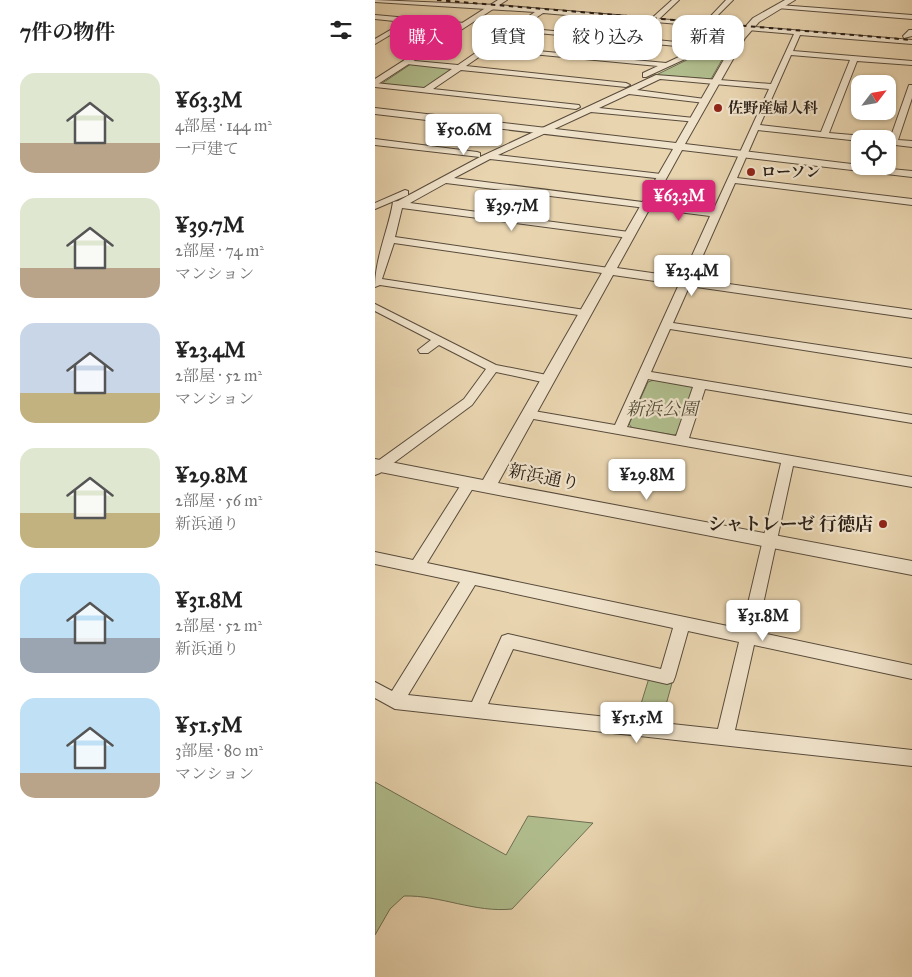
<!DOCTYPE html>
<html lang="ja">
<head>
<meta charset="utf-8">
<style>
  body { margin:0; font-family:"IM FELL Great Primer","Noto Serif JP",serif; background:#f6f6f6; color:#222; height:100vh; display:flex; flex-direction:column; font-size:19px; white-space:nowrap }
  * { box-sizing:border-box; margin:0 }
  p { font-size:16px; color:#767676 }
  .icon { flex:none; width:28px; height:28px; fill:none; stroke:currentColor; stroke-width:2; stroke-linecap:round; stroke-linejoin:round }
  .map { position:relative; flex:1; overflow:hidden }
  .drawer { display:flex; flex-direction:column; background:#fff; width:375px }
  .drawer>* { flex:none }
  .hud { position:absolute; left:15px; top:15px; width:446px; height:45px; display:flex; gap:10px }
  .needle { width:32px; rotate:59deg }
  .controls { position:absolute; left:476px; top:75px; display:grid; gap:10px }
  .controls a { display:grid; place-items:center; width:45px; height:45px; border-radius:10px; background:#fff; box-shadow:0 1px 4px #0004; font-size:25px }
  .price { position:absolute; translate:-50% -42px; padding:0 11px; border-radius:5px; background:#fff; color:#222; font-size:16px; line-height:32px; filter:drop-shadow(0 1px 2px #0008) }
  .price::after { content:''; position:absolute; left:50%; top:30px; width:15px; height:11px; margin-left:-8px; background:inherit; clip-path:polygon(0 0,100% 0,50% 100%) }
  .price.selected { background:#db2777; color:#fff }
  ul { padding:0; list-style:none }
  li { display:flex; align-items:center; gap:15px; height:125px; padding:0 20px }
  li span { display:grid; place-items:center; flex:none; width:140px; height:100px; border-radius:15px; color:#555 }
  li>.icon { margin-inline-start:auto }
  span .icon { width:60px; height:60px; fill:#fffc; stroke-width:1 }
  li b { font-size:21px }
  h2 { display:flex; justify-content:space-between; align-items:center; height:60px; padding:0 20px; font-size:21px }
  .pill { padding:0 18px; border-radius:15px; background:#fff; box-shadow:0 1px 4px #0004; font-size:18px; line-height:45px }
  .pill.selected { background:#db2777; color:#fff }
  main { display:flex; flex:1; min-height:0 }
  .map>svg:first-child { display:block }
  .green { fill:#b1be8e; stroke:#6d6e52 }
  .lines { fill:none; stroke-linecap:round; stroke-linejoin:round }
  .minor-casing { stroke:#594c3c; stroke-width:2 }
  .tertiary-casing { stroke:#594c3c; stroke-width:2 }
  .minor { fill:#f0e3cb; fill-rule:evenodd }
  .tertiary { fill:#f0e3cb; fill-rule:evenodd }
  .rail { stroke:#291e16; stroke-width:2; stroke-dasharray:4.5 4.5; stroke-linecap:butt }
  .poi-dot { fill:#8f2418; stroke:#f0e3cb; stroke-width:2 }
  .labels { text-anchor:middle; stroke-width:4.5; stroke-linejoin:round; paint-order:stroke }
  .far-poi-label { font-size:15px; font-weight:bold; fill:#291e16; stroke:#f0e3cb; text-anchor:start }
  .park-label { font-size:18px; font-style:italic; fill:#524e3a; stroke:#f0e3cb }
  .street-label { font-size:18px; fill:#291e16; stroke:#f0e3cb }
  .poi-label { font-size:18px; font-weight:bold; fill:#291e16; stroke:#f0e3cb; text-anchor:end }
</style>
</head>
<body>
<main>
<section class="drawer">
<h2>7件の物件<svg class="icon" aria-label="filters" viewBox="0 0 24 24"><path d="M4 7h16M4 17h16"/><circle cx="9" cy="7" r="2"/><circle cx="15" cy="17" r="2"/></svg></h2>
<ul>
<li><span style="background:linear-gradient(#dfe7d0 70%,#b9a48a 0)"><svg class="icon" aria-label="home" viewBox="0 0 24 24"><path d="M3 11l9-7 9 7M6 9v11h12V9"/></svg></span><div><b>¥63.3M</b><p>4部屋 · 144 m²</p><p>一戸建て</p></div></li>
<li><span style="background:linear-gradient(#dfe7d0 70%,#b9a48a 0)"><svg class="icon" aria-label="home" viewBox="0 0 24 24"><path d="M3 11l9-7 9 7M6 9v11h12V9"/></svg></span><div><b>¥39.7M</b><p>2部屋 · 74 m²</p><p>マンション</p></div></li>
<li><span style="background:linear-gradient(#c9d6e8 70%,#c2b280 0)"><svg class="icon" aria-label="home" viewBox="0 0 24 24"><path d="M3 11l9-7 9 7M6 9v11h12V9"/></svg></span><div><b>¥23.4M</b><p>2部屋 · 52 m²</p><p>マンション</p></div></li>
<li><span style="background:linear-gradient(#dfe7d0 65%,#c2b280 0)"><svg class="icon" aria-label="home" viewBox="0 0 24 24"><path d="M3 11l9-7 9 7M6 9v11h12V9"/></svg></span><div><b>¥29.8M</b><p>2部屋 · 56 m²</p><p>新浜通り</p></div></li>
<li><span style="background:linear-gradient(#bfe0f5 65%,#9aa5b1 0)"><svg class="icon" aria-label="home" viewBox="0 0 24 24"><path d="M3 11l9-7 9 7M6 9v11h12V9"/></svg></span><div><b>¥31.8M</b><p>2部屋 · 52 m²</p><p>新浜通り</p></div></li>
<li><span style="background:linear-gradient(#bfe0f5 75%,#b9a48a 0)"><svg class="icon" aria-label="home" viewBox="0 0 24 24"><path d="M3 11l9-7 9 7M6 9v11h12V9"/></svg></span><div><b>¥51.5M</b><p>3部屋 · 80 m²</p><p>マンション</p></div></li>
</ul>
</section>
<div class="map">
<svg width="537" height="977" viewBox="0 0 537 977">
  <rect width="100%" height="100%" fill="#e8d4af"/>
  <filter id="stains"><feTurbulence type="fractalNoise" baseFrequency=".004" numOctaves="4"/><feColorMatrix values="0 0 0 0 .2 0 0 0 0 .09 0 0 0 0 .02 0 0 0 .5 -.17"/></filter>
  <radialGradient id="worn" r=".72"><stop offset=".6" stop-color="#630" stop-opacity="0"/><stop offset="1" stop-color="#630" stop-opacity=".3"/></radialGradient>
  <!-- green -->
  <path class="green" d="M360,37L336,79L281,75L359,37Z
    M36,64L75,68L77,70L50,88L6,84Z
    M279,380L317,387L319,389L304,433L299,435L257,428L254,424L273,382Z
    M274,678L297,683L286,723L261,720Z
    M0,782L131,855L153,816L218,823L137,909C100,913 65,895 29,896L15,909L0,935Z"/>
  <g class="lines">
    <defs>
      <path id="minor" d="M0,0L122,5L277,18L297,0H304L284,19L537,40V44L425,35L418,51L537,61V65L482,61L454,133L489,136L493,139H485V141L383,130L362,178L537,199V205L360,183L298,323L537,359V367L295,329L276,372L537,415V423L330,389L314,438L537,477V487L418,466L382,632L537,665V679L379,645L360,730L537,750V766L20,709L0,698V682L17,691L85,582L0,564V552L38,560L89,480H99L101,483L52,563L367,629L406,463L153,418L147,414L153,410L240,425L335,216L71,183L35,203L254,232L259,235L254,238L27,208L20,237L234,268L239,271L234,274L19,243L7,279L210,310L216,313L210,316L5,285L0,287C0,258 14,228 18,202L23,201L105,157L0,145V139L102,152L105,153V157L281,75L396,84L419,34L373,30L271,77H268V73L283,66L114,50L91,66L251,83L255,85L251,87L86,70L58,89L204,105L205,107L201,109L0,87V83L49,88L77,69L32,64H29V60L83,65L160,12L0,2ZM168,13L273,22L254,38L146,28ZM280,22L364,29L330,45L262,38ZM141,31L323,48L291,63L119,47ZM416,55L475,60L446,132L385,125ZM285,79L394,89L338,211L79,178L115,159L289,179V175L286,174L123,155L216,112L322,122L323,120L319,118L224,108L254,94L330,103L334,101L330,99L262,90ZM273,379L318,387L301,436L252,427ZM100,585L298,628L286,669L133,634L127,636L97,702L33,695ZM313,631L364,642L343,729L113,704L138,649L292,684L298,682L300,677Z
        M351,0H358L337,21H333V19Z
        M404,5L537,15V19L402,8L401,7Z
        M0,15L89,23L92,25L89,27L37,22L0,44V39L29,22L0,19Z
        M534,85H537V98L523,140L537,141V147L512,144V139H511H515Z
        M30,190L33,191V195L0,209V203Z
        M0,304L121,365L172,375L178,379L172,383L121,372L97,405L5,473L0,475V463L89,399L111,369L64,345L53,353H45L43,350L56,340L0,311Z"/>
      <path id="tertiary" d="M123,0H132L0,86V79Z
        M410,0H420L384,22L370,38L310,144L485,165V166L537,171V177L307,150L242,268L537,310V318L238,275L123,483L537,561V575L0,471V459L108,480L298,149L0,114V108L301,143L363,35L378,18Z
        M534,30H537V36L529,38L528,36Z"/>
    </defs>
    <!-- minor casing -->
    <use href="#minor" class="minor-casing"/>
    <!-- tertiary casing -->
    <use href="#tertiary" class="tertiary-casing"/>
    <!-- minor -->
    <use href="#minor" class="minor"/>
    <!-- tertiary -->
    <use href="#tertiary" class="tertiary"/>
    <!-- rail -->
    <path class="rail" d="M62,0L537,40"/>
  </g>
  <!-- markers -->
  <g class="poi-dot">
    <circle cx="343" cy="108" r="5"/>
    <circle cx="376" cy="172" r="5"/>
    <circle cx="508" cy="524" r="5"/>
  </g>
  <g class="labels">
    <!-- far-poi labels -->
    <g class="far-poi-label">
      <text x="353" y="113">佐野産婦人科</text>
      <text x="386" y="177">ローソン</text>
    </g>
    <!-- park labels -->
    <g class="park-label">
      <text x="287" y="415">新浜公園</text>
    </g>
    <!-- street labels -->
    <g class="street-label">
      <text transform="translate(169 477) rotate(11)" y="6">新浜通り</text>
    </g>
    <!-- poi labels -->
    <g class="poi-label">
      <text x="498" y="530">シャトレーゼ 行徳店</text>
    </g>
  </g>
  <rect width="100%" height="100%" filter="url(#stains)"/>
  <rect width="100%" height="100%" fill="url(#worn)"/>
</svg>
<div class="controls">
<a><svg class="needle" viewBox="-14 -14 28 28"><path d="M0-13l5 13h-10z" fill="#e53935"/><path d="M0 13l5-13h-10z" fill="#767676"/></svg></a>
<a><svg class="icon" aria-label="locate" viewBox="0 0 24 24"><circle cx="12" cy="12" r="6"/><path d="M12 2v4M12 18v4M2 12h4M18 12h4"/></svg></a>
</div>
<b class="price" style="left:89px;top:156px">¥50.6M</b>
<b class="price selected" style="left:304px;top:222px">¥63.3M</b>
<b class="price" style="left:137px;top:232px">¥39.7M</b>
<b class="price" style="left:317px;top:297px">¥23.4M</b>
<b class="price" style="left:272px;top:501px">¥29.8M</b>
<b class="price" style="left:388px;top:642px">¥31.8M</b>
<b class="price" style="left:262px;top:744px">¥51.5M</b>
<div class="hud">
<a class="pill selected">購入</a>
<a class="pill">賃貸</a>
<a class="pill">絞り込み</a>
<a class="pill">新着</a>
</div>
</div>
</main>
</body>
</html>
